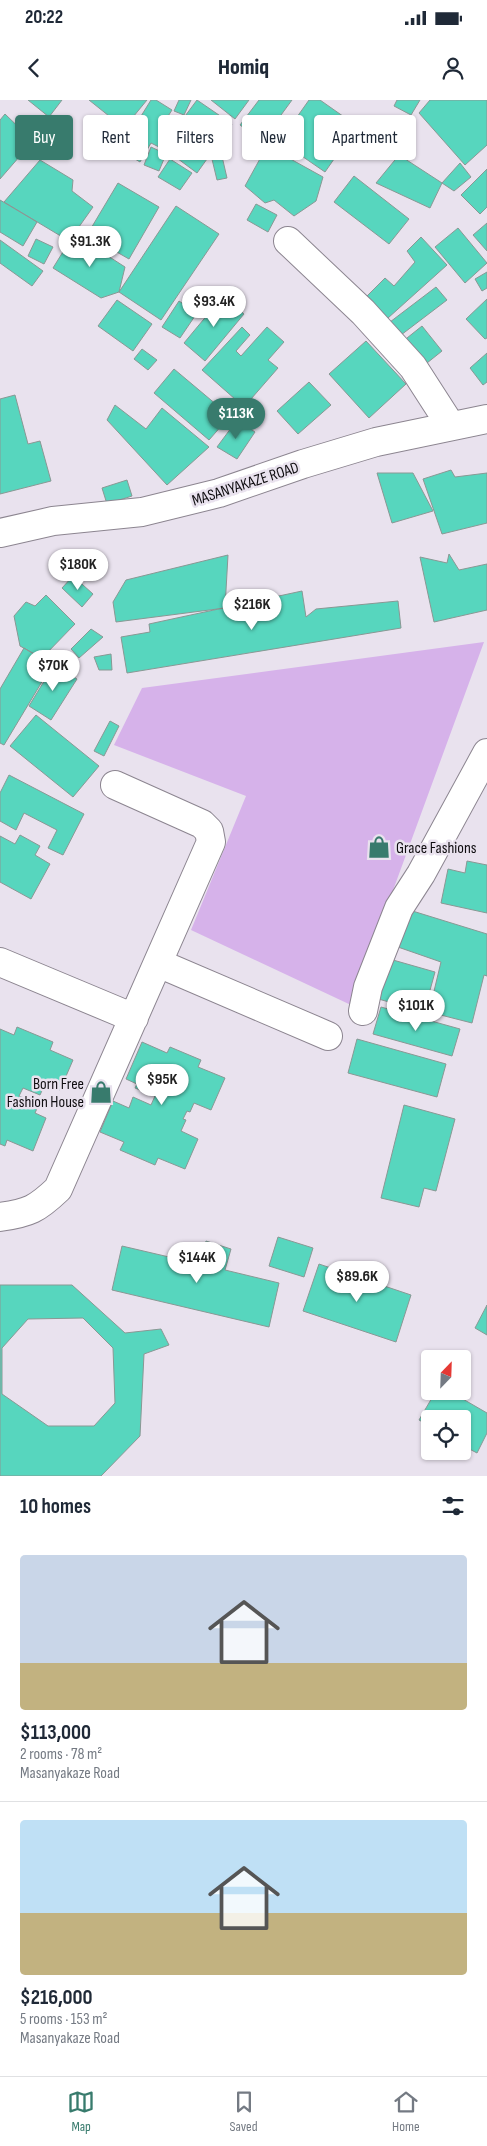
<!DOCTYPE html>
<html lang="en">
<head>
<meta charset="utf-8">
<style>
  body { margin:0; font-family:"Sofia Sans Condensed",sans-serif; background:#f2f2f3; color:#1f2937; height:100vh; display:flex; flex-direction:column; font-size:19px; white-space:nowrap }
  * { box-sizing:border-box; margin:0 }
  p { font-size:16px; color:#747a83 }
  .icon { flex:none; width:28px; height:28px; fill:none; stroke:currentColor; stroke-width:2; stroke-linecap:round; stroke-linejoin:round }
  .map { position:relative; height:1376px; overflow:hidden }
  .drawer { display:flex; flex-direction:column; background:#fff; flex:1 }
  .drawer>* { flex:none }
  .guide { position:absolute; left:15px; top:15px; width:458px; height:45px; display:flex; gap:10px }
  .needle { width:32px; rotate:23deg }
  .controls { position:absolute; left:421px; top:1250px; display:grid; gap:10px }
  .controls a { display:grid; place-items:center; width:50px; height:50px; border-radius:5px; background:#fff; box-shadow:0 1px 4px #0004; font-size:25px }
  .price { position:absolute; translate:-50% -42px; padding:0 11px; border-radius:18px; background:#fff; color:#222; font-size:16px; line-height:32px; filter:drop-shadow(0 1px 2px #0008) }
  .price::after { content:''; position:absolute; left:50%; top:30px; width:15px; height:11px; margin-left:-8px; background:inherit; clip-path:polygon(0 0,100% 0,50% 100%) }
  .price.current { background:#387b6d; color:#fff }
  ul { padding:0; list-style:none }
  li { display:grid; align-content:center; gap:10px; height:265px; padding:0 20px }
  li+li { border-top:1px solid #e0e1e3 }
  li span { display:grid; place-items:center; height:155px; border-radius:5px; color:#555 }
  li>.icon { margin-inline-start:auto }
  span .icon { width:90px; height:90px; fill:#fffc; stroke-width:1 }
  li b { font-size:21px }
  h2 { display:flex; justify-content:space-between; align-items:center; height:60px; padding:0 20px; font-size:21px }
  .pill { padding:0 18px; border-radius:5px; background:#fff; box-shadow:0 1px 4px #0004; font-size:18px; line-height:45px }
  .pill.current { background:#387b6d; color:#fff }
  .status { display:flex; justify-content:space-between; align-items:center; height:35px; padding:0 25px; background:#fff; direction:ltr }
  .status svg { height:14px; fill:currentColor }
  header { display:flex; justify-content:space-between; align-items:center; height:65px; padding:0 20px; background:#fff; font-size:22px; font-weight:800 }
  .dock { display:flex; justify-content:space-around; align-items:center; height:70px; border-top:1px solid #e0e1e3; background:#fff; font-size:14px; color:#747a83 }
  .dock a { display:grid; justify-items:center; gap:2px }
  .dock .current { color:#387b6d }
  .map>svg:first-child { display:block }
  .green { fill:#d6b2ea }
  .building { fill:#57d6be; stroke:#899894; fill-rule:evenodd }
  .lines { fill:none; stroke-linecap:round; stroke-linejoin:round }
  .minor-casing { stroke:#8c8590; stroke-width:30 }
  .minor { stroke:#fff; stroke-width:28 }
  .labels { text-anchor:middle; stroke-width:5; stroke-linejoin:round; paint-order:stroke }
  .street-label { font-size:16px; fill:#0f0d10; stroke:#e9e2ee }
  .poi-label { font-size:16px; fill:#0f0d10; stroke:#e9e2ee; text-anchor:start }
</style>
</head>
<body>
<div class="status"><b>20:22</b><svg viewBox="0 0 49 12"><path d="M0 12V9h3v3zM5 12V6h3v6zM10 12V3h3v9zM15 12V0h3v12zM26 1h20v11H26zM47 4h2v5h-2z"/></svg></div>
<header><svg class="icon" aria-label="back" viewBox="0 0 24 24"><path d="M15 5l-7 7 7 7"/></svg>Homiq<svg class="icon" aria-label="person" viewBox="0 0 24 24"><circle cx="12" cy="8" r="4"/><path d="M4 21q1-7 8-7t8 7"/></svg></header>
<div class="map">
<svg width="487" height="1376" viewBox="0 0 487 1376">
  <rect width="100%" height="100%" fill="#e9e2ee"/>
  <!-- green -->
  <path class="green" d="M484,542L351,905L191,830L246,696L114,645L142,588Z"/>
  <!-- building -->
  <path class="building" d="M28,0H62L49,17Z
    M89,0H147L124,28Z
    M151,0H156L172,10L165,21L172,25L159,47L151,43L140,62L120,50Z
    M179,0H191L184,15L174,11Z
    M197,0L232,24L197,73L162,47Z
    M211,0H249L235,19Z
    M259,0H292L262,41L240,25Z
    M309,0H320L357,26L325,72L280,41Z
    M397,0H420L411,15L394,6Z
    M430,0H487V45L465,65L419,13Z
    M5,14L33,41L0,79V20Z
    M267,46L323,77L316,101L294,116L274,100L265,103L245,86Z
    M151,47L166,54L159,71L144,65Z
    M221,52L227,78L217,80L211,55Z
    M399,55L442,83L430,108L376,83Z
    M170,59L192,73L180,90L158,77Z
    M40,60L73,80L72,91L93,107L69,141L4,102Z
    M460,63L471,77L454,91L442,83Z
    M487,69V107L480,114L461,95Z
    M354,76L409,119L389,144L334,102Z
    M118,83L159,107L129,159L87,135Z
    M0,100L37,122L23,146L0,132Z
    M256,104L277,115L268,132L247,120Z
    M176,106L219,134L161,220L119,192Z
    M487,123V151L473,135Z
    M458,128L487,163L465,183L435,147Z
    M74,134L125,167L119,192L101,198L53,168Z
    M421,137L447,165L388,218L365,198L385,178L394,186L415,162L407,151Z
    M36,139L53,147L44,164L28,156Z
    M0,140L43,171L32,186L0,163Z
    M487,172V188L482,191L475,179Z
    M436,187L447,200L401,235L390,222Z
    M223,196L244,214L205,261L184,243Z
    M487,199V238L485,239L466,219Z
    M117,200L152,224L133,251L98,226Z
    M179,201L197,213L180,238L162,227Z
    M422,226L442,251L422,267L402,242Z
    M242,227L250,235L236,251L241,256L267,227L284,242L268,260L278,268L244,307L202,270Z
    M366,241L406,284L369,318L329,274Z
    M142,249L157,260L148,270L134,259Z
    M487,253V282L483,285L470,268Z
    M174,269L230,316L209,340L154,293Z
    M309,282L331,305L298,334L277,311Z
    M15,295L28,344L40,341L51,381L0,394V299Z
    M115,305L146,329L162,308L209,347L167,385L107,320Z
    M237,320L255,332L237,359L217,347Z
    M451,370L455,377L487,373V423L442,434L423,379Z
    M377,373H413L433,411L392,423Z
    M127,380L132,396L107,404L102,388Z
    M449,454L459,470L487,464V510L434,522L420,457L447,463Z
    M228,455L225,508L116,522L113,502L126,480Z
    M73,476L93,494L82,507L62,488Z
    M302,491L306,517L316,509L398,501L401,528L127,573L121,537L150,532L149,524Z
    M46,495L75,524L42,558L20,546L14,516L26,502L35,506Z
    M91,529L103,537L79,558L71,549Z
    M24,548L52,565L4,645L0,643V589Z
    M111,554L112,570H99L94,557Z
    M54,565L77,579L51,620L29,606Z
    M36,615L99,666L73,697L10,646Z
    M110,621L119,626L104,656L94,651Z
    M9,675L84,714L63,755L48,748L57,730L24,713L16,730L0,721V693Z
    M20,735L40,746L35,755L50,764L31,799L0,782V736L15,744Z
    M467,761L487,765V813L441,803L448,769L465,773Z
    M406,809L487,834V876L484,875L472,923L429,912L441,862L395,846Z
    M386,858L435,872L424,912L375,898Z
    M381,907L460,929L452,956L373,934Z
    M17,927L53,942L50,950L73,960L60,990L45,984L40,995L23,988L19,996L39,1004L35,1013L46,1018L33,1051L7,1040L5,1046L0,1044V929L14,935Z
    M357,939L446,964L437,997L348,973Z
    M142,942L167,953L170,947L201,960L198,967L225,978L211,1010L194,1003L190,1012L187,1011L183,1019L186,1020L181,1031L198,1039L185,1069L158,1058L155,1065L120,1050L124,1042L100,1032L113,1001L129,1008L133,997L151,1005L155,996L135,988L137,984L126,979Z
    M404,1005L455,1019L436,1091L424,1088L419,1107L381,1098Z
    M278,1137L313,1148L304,1177L269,1166Z
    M206,1141L231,1149L225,1170L279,1183L269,1227L112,1190L122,1146L199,1164Z
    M319,1164L411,1195L396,1242L303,1211Z
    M0,1185H72L125,1233L161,1229L169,1245L144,1254L140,1336L101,1376H0ZM83,1218L113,1248L115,1303L94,1326H48L2,1294V1248L28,1219Z
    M487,1205V1235L475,1228Z
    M436,1291H449L487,1313V1333L477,1353L462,1345V1319H430V1326L419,1320Z"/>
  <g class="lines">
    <defs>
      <path id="minor" d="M288,141L363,212L413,267L451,326
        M0,433L53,421L142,412L219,393L303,364L376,342L487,319
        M0,862L134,918
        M158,863L328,936
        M363,911L368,887L399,808L421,774L487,653
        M0,1117C29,1113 37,1109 58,1089L211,742L209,731L202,724L115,685"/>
    </defs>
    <!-- minor casing -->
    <use href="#minor" class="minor-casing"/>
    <!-- minor -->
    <use href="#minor" class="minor"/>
  </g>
  <!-- icons -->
  <defs>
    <symbol id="shop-bare" viewBox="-9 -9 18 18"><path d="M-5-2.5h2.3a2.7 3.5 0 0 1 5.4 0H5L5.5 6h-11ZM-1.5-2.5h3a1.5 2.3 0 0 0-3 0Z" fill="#387b6d" stroke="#e9e2ee" stroke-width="2.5" paint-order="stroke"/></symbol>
  </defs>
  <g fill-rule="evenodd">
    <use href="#shop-bare" x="363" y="731" width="32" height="32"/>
    <use href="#shop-bare" x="85" y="976" width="32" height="32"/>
  </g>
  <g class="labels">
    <!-- street labels -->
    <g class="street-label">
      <text transform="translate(245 383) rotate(-18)" y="6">MASANYAKAZE ROAD</text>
    </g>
    <!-- poi labels -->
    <g class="poi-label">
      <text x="396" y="753">Grace Fashions</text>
      <text x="84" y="989" text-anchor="end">Born Free<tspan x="84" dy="18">Fashion House</tspan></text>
    </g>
  </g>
</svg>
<div class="controls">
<a><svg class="needle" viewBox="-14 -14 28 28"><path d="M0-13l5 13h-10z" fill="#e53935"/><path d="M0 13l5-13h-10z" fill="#747a83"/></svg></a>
<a><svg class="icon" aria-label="locate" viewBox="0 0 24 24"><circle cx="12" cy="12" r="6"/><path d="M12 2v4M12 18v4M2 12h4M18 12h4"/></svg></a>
</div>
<b class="price" style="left:90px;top:168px">$91.3K</b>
<b class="price" style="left:214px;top:228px">$93.4K</b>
<b class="price current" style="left:236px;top:340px">$113K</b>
<b class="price" style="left:78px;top:491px">$180K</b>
<b class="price" style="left:252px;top:531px">$216K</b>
<b class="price" style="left:53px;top:592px">$70K</b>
<b class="price" style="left:416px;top:932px">$101K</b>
<b class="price" style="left:162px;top:1006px">$95K</b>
<b class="price" style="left:197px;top:1184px">$144K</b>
<b class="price" style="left:357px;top:1203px">$89.6K</b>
<div class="guide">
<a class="pill current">Buy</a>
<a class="pill">Rent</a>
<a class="pill">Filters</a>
<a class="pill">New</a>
<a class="pill">Apartment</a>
</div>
</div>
<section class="drawer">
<h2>10 homes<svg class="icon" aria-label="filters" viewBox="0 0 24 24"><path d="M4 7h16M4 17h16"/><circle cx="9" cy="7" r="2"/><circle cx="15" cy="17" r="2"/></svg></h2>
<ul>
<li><span style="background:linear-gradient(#c9d6e8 70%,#c2b280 0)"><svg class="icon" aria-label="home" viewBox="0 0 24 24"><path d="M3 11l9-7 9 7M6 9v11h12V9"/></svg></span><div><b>$113,000</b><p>2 rooms · 78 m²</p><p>Masanyakaze Road</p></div></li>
<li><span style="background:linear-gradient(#bfe0f5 60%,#c2b280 0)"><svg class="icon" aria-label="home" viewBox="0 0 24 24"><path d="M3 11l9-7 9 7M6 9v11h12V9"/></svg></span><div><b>$216,000</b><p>5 rooms · 153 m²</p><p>Masanyakaze Road</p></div></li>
</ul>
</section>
<nav class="dock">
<a class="current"><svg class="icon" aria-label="map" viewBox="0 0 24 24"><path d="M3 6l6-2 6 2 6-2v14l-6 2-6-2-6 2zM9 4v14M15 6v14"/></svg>Map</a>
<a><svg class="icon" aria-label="saved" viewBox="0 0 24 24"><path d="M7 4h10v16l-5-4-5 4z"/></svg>Saved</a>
<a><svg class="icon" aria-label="home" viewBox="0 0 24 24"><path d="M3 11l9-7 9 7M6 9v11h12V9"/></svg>Home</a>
</nav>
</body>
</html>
